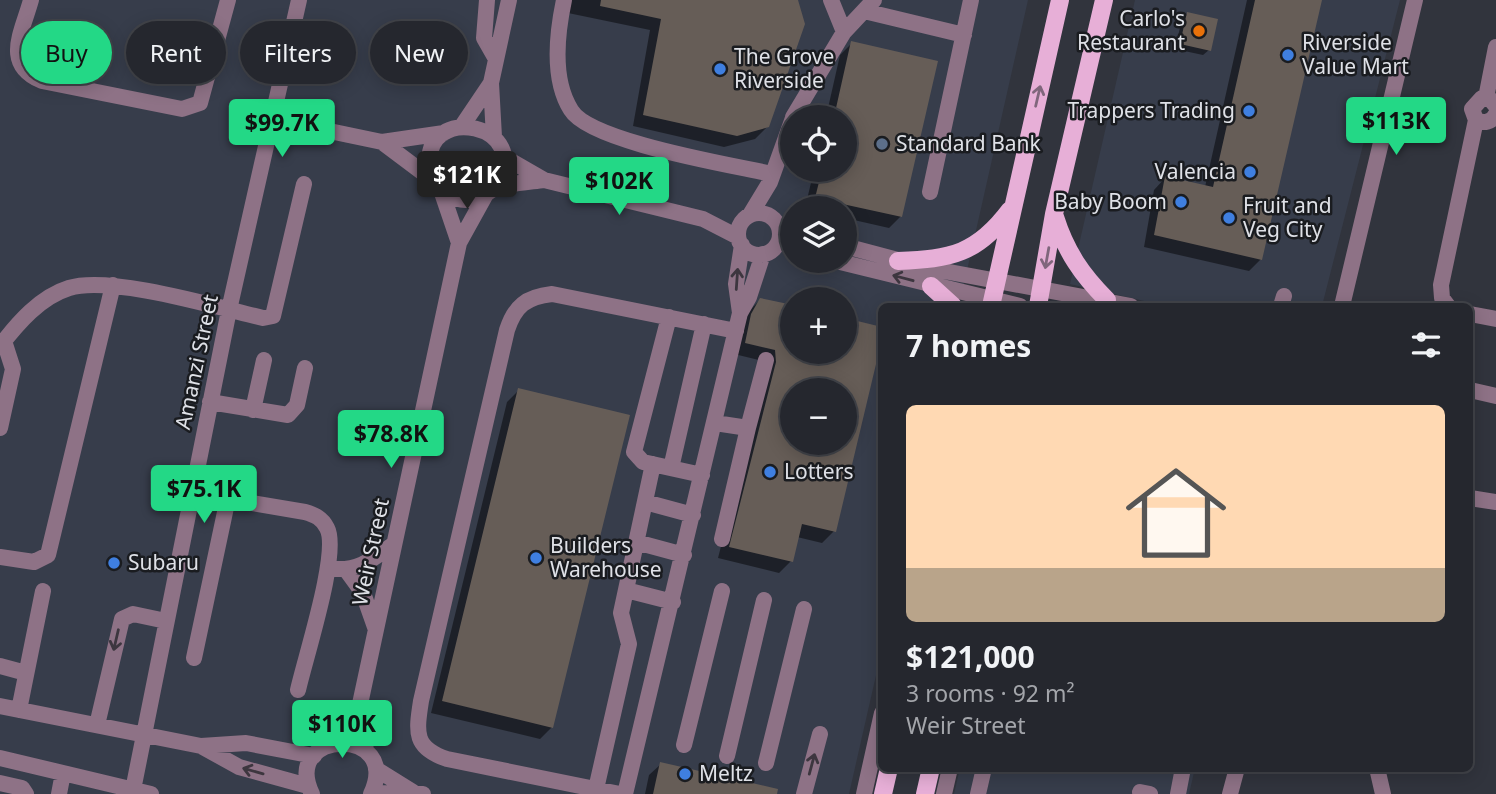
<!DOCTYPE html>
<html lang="en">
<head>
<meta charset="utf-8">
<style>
  body { margin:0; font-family:"Noto Sans",sans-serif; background:#2d2f36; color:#f1f3f6; height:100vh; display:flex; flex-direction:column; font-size:26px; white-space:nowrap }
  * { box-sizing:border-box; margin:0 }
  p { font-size:23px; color:#a3a5aa }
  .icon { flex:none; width:38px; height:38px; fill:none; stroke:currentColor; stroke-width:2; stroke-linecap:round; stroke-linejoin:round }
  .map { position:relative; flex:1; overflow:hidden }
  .panel { position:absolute; left:878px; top:303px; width:595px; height:469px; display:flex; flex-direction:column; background:#25272e; border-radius:10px; box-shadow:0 4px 18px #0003,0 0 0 2px #42444a }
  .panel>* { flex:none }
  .banner { position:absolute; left:21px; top:21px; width:665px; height:63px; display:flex; gap:14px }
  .fabs { position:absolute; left:780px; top:105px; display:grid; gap:14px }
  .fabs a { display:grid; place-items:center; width:77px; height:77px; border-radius:50%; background:#25272e; box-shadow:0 4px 18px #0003,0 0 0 2px #42444a; font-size:35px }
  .price { position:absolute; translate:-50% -60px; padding:0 16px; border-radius:7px; background:#23d886; color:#111; font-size:23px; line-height:46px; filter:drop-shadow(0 2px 4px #0008) }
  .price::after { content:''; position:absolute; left:50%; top:42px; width:21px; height:16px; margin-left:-10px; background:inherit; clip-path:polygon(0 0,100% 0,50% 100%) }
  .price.active { background:#222; color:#fff }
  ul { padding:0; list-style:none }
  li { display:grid; align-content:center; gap:14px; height:371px; padding:0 28px }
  li span { display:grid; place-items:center; height:217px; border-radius:10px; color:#555 }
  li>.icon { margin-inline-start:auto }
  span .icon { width:126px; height:126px; fill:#fffc; stroke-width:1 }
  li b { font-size:30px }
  h2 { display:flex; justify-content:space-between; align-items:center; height:84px; padding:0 28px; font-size:30px }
  .pill { padding:0 24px; border-radius:32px; background:#25272e; box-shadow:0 4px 18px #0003,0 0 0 2px #42444a; font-size:24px; line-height:63px }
  .pill.active { background:#23d886; color:#111 }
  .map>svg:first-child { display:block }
  .built { fill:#373d4b; fill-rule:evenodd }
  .shadow { fill:#0007; fill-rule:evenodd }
  .building { fill:#665d57; fill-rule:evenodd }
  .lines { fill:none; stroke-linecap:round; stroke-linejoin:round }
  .path { stroke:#8d9097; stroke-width:2.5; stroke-dasharray:5 3.5; stroke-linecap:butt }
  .minor { stroke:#8e7286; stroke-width:16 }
  .major { stroke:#e7afd7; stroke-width:18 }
  .oneway { stroke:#80667c }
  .oneway2 { stroke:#3d363f }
  .food-dot { fill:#e8710a; stroke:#1a1c20; stroke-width:2.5 }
  .shop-dot { fill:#3f7fe0; stroke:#1a1c20; stroke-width:2.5 }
  .service-dot { fill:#5c6f8a; stroke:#1a1c20; stroke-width:2.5 }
  .labels { text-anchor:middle; stroke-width:5; stroke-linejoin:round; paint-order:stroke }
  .poi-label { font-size:21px; fill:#dfe1e7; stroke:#1a1c20; text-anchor:start }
  .street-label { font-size:21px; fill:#dfe1e7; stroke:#1a1c20 }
</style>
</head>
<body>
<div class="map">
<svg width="1496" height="794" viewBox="0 0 1496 794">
  <rect width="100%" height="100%" fill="#31343d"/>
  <!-- built -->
  <path class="built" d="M0,0H1028L959,306H882V649L849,794H0ZM793,117H845V170H793ZM793,208H845V261H793ZM793,299H845V352H793ZM793,390H845V443H793Z
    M1135,0H1400L1322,306H1166L1070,284Z
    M960,768H1195L1189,794H954Z"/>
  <!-- shadow -->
  <path class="shadow" d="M571,0H796L767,127L755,139L724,147L633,126L650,30L568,13Z
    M1247,0H1320L1261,259L1249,271L1144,247L1154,190L1165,178L1205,187Z
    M1187,14L1209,50L1203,55L1175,49L1182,19Z
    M852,43L901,216L889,228L845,218V208H805L814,170H845V117H826L840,55Z
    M760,300L793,352H845L882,328L834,531L822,543L797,537L791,561L779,573L718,558L765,375L763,361L734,354L749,311ZM793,390H845V443H793Z
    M519,390L552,727L540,739L431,713L507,402Z
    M661,764L760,794H645L649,775Z"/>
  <!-- building -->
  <path class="building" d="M601,0H798L805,24L769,127L737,136L643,115L661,19L600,6Z
    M1255,0H1322L1262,260L1154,235L1165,176L1213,187Z
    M1187,12L1218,19L1211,51L1180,44Z
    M851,41L938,61L902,217L815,198L822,170H845V117H834Z
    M760,298L793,305V352H845V318L882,327V339L836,532L802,524L793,562L729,547L776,362L775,350L745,343L751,314ZM793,390H845V443H793Z
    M518,388L630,415L553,728L442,701Z
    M660,762L778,789L777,794H653Z"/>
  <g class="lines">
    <!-- path -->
    <path class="path" d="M242,114L255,116"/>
    <!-- minor -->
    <path class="minor" d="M31,0C22,33 2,64 42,81L182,109L200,103L228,0
      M487,0L484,38L496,59
      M564,0C557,33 552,80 571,110C590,142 732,165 772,174
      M831,0L844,32
      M864,11L964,35
      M1486,98L1496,47
      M1496,106L1490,99L1482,98L1472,109L1476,120C1484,124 1492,122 1496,114
      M793,117L844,32L874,0
      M272,119L382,142L444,133
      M462,126L491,83
      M494,137L491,83L509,0
      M382,142L434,181
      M504,157L544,180L703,219L738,237
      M494,188C539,123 420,101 430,168C433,191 456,205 478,198C485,196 490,190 496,188C511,183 529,182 544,180
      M441,190L459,243
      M930,192L971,0
      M738 234a21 21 0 1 1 42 0a21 21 0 1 1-42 0Z
      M750,215L770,182L793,118
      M845,246L928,268L1131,306
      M836,261L1020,306
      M1281,306L1284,296
      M1342,306L1415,0
      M1448,306L1442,298L1441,285L1476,120
      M740,313L736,284L742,245
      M1470,314L1496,319
      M669,317L634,452L643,462L702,475
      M0,346C18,323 40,297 69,288C110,275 217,307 263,318L273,316L304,184
      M1470,390L1496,396
      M210,402L288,415L297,405L305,368
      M253,410L264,360
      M715,423L748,428L766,360
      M0,428L13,369L4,341
      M671,468L704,324
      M192,493L305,512C315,515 322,518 327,528C340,552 305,658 298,690
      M1470,498L1496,502
      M645,502L693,515
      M722,539L748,428
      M636,542L684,555
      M0,557L34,562L48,555L113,285
      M328,568C356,573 372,560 394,544
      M347,571L363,593L375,627
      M626,590L673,602
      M194,658L228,498
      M0,666L26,673
      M0,706L201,746L246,743L314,756
      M19,710L43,591
      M97,725L122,619L133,614L166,621
      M332,743L360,704
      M684,745L722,591
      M201,746L239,767L308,786
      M366,751L360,704L459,243L485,196
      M727,756L764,600
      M0,758L151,794
      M766,763L804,609
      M1377,768L1383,794
      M376,769L413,792
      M0,783L22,788L26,794
      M596,789L629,644L621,613L653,464
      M133,790L229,310L299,0
      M1140,792L1150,794
      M372,793L423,794
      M59,794L63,773
      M312,794C280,728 403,726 371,794
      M620,794L447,759C414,748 416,733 421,701L507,330C515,306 526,297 552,294L736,331
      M625,794L740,313L749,297L763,254
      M804,794L820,734
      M864,794L882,713
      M944,794L950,768
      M978,794L984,768
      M1178,794L1183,768
      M1230,794L1237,768"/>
    <!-- major -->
    <path class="major" d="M1055,217C1066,252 1082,275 1107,300
      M898,261C951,259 977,254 1010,210
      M931,286L953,306
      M991,306L1060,0
      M1038,306L1054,214L1104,0
      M883,794L889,768
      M925,794L931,768"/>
  </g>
  <!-- one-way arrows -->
  <defs><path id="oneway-shaft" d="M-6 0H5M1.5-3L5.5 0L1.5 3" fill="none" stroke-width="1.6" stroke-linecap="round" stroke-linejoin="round" transform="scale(1.75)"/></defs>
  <g class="oneway">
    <use href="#oneway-shaft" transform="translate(1038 96) rotate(-77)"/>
    <use href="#oneway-shaft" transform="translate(1047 258) rotate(100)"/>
  </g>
  <g class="oneway2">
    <use href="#oneway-shaft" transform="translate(903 278) rotate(-165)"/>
    <use href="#oneway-shaft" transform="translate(737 279) rotate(-86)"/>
    <use href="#oneway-shaft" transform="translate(116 640) rotate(103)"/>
    <use href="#oneway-shaft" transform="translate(812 764) rotate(-75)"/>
    <use href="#oneway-shaft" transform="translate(253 771) rotate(-164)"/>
  </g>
  <!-- markers -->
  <circle class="food-dot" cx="1199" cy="31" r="7"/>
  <g class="shop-dot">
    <circle cx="1288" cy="55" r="7"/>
    <circle cx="720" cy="69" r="7"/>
    <circle cx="1249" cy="111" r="7"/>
    <circle cx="1250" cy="172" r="7"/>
    <circle cx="1181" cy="202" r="7"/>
    <circle cx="1229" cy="218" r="7"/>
    <circle cx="770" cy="472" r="7"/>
    <circle cx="536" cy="558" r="7"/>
    <circle cx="114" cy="563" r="7"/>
    <circle cx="685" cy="774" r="7"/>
  </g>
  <circle class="service-dot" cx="882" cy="144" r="7"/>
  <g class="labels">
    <!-- poi labels -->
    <g class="poi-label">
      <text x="1185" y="26" text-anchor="end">Carlo's<tspan x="1185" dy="24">Restaurant</tspan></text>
      <text x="1302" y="50">Riverside<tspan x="1302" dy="24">Value Mart</tspan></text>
      <text x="734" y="64">The Grove<tspan x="734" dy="24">Riverside</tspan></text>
      <text x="1235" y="118" text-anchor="end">Trappers Trading</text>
      <text x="896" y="151">Standard Bank</text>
      <text x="1236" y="179" text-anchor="end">Valencia</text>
      <text x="1167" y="209" text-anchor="end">Baby Boom</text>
      <text x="1243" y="213">Fruit and<tspan x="1243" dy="24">Veg City</tspan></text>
      <text x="784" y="479">Lotters</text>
      <text x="550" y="553">Builders<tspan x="550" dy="24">Warehouse</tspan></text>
      <text x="128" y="570">Subaru</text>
      <text x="699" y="781">Meltz</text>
    </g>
    <!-- street labels -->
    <g class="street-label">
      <text transform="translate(197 362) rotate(-78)" y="7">Amanzi Street</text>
      <text transform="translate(371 552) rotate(-78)" y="7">Weir Street</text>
    </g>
  </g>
</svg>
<div class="fabs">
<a><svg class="icon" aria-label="locate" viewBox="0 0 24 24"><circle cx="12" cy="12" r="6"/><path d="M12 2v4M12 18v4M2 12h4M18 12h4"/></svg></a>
<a><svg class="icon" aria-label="layers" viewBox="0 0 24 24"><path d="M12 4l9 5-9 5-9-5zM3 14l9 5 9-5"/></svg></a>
<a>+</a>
<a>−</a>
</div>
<b class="price" style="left:1396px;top:157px">$113K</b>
<b class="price" style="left:282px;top:159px">$99.7K</b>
<b class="price active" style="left:467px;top:211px">$121K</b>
<b class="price" style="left:619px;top:217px">$102K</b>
<b class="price" style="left:391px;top:470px">$78.8K</b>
<b class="price" style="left:204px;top:525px">$75.1K</b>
<b class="price" style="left:342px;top:760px">$110K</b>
<div class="banner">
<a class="pill active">Buy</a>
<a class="pill">Rent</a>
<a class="pill">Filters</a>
<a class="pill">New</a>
</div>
<section class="panel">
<h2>7 homes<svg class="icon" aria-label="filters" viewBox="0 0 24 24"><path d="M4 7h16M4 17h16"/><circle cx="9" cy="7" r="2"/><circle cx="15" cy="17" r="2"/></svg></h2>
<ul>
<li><span style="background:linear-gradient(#ffd9b3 75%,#b9a48a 0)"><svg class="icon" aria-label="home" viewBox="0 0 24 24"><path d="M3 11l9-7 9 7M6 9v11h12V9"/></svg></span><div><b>$121,000</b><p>3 rooms · 92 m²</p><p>Weir Street</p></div></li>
</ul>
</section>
</div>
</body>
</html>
